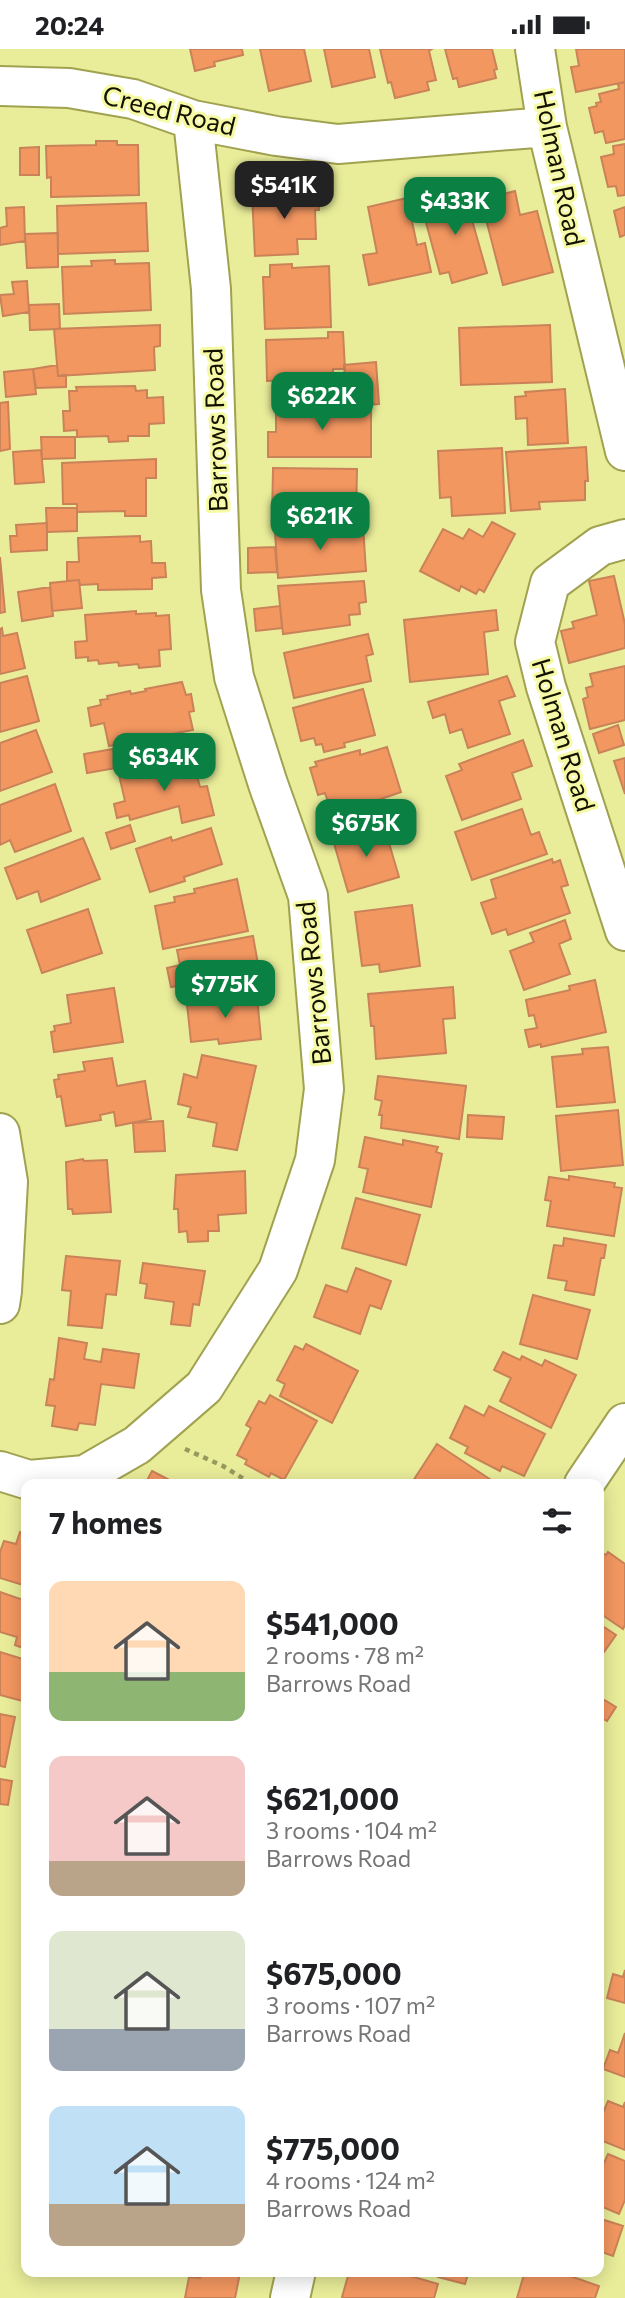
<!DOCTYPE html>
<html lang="en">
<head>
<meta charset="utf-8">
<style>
  body { margin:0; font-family:Commissioner,sans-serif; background:#f6f6f6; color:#202124; height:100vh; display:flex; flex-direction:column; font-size:26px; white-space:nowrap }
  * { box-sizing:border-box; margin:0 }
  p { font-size:23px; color:#757577 }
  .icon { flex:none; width:38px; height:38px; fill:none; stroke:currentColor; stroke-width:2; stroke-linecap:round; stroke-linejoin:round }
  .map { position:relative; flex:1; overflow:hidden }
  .panel { position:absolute; left:21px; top:1430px; width:583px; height:798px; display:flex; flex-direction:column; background:#fff; border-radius:14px; box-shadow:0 4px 18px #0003 }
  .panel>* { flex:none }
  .price { position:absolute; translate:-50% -60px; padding:0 16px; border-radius:14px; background:#0b8043; color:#fff; font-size:23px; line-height:46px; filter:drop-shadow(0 2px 4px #0008) }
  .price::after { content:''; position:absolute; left:50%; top:42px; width:21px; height:16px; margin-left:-10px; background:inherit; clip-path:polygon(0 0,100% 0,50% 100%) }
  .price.on { background:#222; color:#fff }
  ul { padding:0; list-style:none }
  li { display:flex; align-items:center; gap:21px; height:175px; padding:0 28px }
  li span { display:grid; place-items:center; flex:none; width:196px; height:140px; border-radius:14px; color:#555 }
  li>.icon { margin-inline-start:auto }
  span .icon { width:84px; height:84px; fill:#fffc; stroke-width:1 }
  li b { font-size:30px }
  h2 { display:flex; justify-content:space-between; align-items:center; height:84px; padding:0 28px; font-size:30px }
  .status { display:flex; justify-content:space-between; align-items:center; height:49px; padding:0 35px; background:#fff; direction:ltr }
  .status svg { height:19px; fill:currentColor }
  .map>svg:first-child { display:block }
  .building { fill:#f39761; stroke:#ca8258; stroke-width:2 }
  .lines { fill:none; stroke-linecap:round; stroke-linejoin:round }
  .minor-casing { stroke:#a0a250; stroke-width:42 }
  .path { stroke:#97995e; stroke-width:4.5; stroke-dasharray:5 5; stroke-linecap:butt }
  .minor { stroke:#fff; stroke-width:38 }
  .labels { text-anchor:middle; stroke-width:6; stroke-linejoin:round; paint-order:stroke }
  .street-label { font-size:26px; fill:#121200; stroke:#f6faa6 }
</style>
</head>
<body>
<div class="status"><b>20:24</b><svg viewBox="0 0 49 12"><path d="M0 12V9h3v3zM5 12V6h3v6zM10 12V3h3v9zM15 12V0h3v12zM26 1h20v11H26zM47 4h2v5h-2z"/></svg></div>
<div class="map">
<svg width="625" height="2249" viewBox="0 0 625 2249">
  <rect width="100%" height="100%" fill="#e9ed99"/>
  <!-- building -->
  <path class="building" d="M190,0H242L243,6L214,13L215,17L195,22Z
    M260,0H304L311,32L269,42Z
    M324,0H369L375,28L332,38Z
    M380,0H432L429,2L436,31L427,33L429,41L395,49L391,33L388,34Z
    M445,0H492L497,20L494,21L496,29L459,38L457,29L453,30Z
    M576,0H625V33L576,43L571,18L579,17Z
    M625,33V90L606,94L603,82L595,84L589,59L597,57L596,54L601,53L599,45L619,40L618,35Z
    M96,92H117V96H138L139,146L51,148V128L47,129L46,97L96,96Z
    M625,95V146L618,147L616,137L608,138L601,108L614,105L613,97Z
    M39,98V126H20V99Z
    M318,140L319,161H315L316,190H297L298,205L255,207L252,145Z
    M466,141L472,164H470L487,224L452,234L449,223L440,225L422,159L438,154L437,150Z
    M515,142L520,166L537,162L553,223L503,236L481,151Z
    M407,149L417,196L425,194L431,223L369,236L363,206L377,204L368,158Z
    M146,154L148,202L58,205L57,157Z
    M24,158L25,192L0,196V179L7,177L6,159Z
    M625,158V186L620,188L614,162Z
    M58,184V218L27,219L25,185Z
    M115,211V215L149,214L151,261L64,265L62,218L92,217L91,212Z
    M292,215V219L329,217L331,278L265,280L263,228H270V216Z
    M27,232L29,263L3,267L0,246L14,245L12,233Z
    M59,255L60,280L30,281L29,256Z
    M160,276V297L154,298L155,321L58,327L54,280Z
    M550,276L552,333L461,336L459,279Z
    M328,283H343L345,320H333V330L267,332L266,291L328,289Z
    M376,313L379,355L347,357L344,316Z
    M57,316L58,327L66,326V338L36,339L33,320Z
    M33,320L36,345L6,348L4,323Z
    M135,337L136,342L147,341V349L163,348L164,374L149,375V387H128V392L109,393L108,387L77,388V381L64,382L63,362H70L69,342H77L76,338Z
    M565,340L568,394L528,396L527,369L516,370L515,348L526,347L525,343Z
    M8,353L10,400L0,402V354Z
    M371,355V408H268V383H276V357Z
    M41,388H75V409L42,410Z
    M586,398L588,432H585V451L539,453L540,460L511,462L506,403Z
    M502,399L505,464L452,467L451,448L440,449L438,402Z
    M41,401L44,433L15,435L13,403Z
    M156,410V429H146V467H125V462L77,463V455H63L62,414Z
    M273,419L357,420L356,471L272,470Z
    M46,459H77V482L47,483Z
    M492,473L515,485L484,543L479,540L476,545L461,537L459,542L420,522L443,480L463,490L469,480L483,488Z
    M47,474V501L11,503L10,487H17L16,476Z
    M363,477L366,522L278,529L275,483Z
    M140,487V493L151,492L152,514H165L166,528L152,529V540L98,541V535L80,536L79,531L67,532V513H79L78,489Z
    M275,498L277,523L248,524V499Z
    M0,508L5,563L0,564Z
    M614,527L625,575V599L569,614L561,582L574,579L572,573L597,566L589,532Z
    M79,531L82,559L52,562L50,534Z
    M364,532L366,553L359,554L360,565L349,566L350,576L283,585L278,537Z
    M50,538L53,567L22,572L18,543Z
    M280,557L282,579L256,582L254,560Z
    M496,561L498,581L484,583L488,625L410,633L404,571Z
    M136,562V565L156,564V567L169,566L171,600L159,601L160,617L139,619L138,615L119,617L118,613L99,615L98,611L88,612V608L76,609L75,593L87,592L85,566Z
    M2,579L3,587L17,584L25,619L0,625V580Z
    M368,585L373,605L366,607L371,632L294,649L284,604Z
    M625,617V671L590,680L583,650L588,648L586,639L593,637L590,625Z
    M27,627L39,672L0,683V634Z
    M507,627L515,647L499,652L510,685L468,699L462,680L450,684L445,665L433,669L428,653Z
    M182,633L186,646L191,645L194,662L189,663L193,681L109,697L104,674L91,677L88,659L101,656L100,651L108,650L107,647L130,642L131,645L146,642L145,640Z
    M363,640L375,686L344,694L345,698L324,703L322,695L316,696L314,689L301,692L293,659Z
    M618,676L624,696L599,704L593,685Z
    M36,681L52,723L0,742V694Z
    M523,691L532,717L512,724L521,750L462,771L446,727L462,721L459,715Z
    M387,698L401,743L375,752L377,757L334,771L325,744L318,746L310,719L317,717L315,713L360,701V706Z
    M113,700L116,719L87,724L84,705Z
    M625,709V745L614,712Z
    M193,712L200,738L207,737L214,766L182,774L179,757L130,771L129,766L117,769L114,755L125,752L119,726L165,714L166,719Z
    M55,735L71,782L15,803L10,791L0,796V756Z
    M522,760L531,786L539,783L547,805L472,831L455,783Z
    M130,776L135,792L111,800L106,784Z
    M384,777L399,828L348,843L333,791Z
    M211,779L222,815L184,828L185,832L150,843L136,800L171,788L172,792Z
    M83,789L100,830L41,853L38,842L17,850L5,819Z
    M552,810L553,814L560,811L568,836L561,838L570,864L508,886L506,880L492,885L481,854L496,849L491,831Z
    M237,830L248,882L163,900L155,857L175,853L174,848L195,844L194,840Z
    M412,856L420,917L380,923L379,915L362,917L355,863Z
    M88,860L102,904L42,924L27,881Z
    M565,871L571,890L559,895L570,925L524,941L510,902L534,893L530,884Z
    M253,887L261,932L185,947L183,936L171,938L167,919L180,916L177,901Z
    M595,931L606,983L541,998V995L529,998L525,981L537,979L534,966L529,967L526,951L570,941L569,937Z
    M453,938L455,969L443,970L446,1004L376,1010L374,977H371L368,945Z
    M114,939L123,993L54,1003L51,983L55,982L54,977L71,974L67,946Z
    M244,945V948L257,947L261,990L219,995L218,990L191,993L187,955L224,950L223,947Z
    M608,998L615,1053L557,1058L552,1008L583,1005L582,1000Z
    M202,1006L256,1017L237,1101L213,1097L217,1074L188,1068L191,1058L178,1055L184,1025L197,1029Z
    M112,1009L117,1037L145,1032L151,1070L116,1077L114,1063L100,1066L101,1071L66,1077L61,1047L57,1048L54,1031L59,1030L58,1026L85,1022L83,1013Z
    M378,1027L466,1037L459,1090L381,1079L382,1066H379L382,1052L375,1050Z
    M618,1061L623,1116L561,1122L556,1067Z
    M468,1066L504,1068L502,1090L467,1088Z
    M163,1072L165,1102L135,1103L133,1074Z
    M365,1088L403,1096V1091L438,1098L436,1103L442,1105L431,1158L363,1143L368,1120L359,1118Z
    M83,1110L84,1112L107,1111L111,1163L73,1165L72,1160H68L66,1113Z
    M245,1122L246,1164L218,1166L219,1182H208V1192L188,1193L187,1182L179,1183L178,1160H174L176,1126Z
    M569,1127L615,1134L614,1138L622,1139L614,1187L547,1177L551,1152L545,1151L549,1128L569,1131Z
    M356,1149L420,1166L406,1216L342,1199Z
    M564,1189L606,1196L604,1209H601L594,1246L565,1241L567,1232L548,1229L554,1196L563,1197Z
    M66,1207L120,1212L116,1246L106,1245L102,1279L68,1276L71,1242L62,1241Z
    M143,1214L205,1222L199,1256L193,1255L190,1277L171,1275L174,1253L145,1249L147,1235L140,1234Z
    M356,1219L391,1232L381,1260L370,1256L360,1285L314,1268L326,1236L347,1243Z
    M533,1246L590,1261L577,1310L520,1295Z
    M59,1289L87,1294L84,1310L101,1313L103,1300L139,1305L134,1339L101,1335L95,1376L79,1374L77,1381L52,1377L55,1357L46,1356L50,1330L54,1331Z
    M306,1295L358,1322L332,1374L280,1347L285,1335L277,1331L295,1297L303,1301Z
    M503,1303L520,1311L522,1307L542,1317L545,1311L576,1326L551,1379L500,1352L511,1329L494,1321Z
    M270,1346L317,1372L284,1431L271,1424L269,1428L245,1415L247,1411L237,1406L251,1379L246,1376L259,1352L265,1355Z
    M465,1357L484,1367L489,1357L545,1385L524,1427L502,1417L500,1422L465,1404L468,1398L450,1389Z
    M437,1395L497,1435H411Z
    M152,1422L177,1435H145Z
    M20,1483L26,1485V1537L0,1529V1503L4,1492L16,1495Z
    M601,1503L606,1506L608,1503L625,1515V1576L623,1580L598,1563V1507Z
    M0,1543L26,1552V1600L15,1596L17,1588L0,1583Z
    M598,1574L616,1586L604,1603L598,1600Z
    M0,1603L26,1611V1653L0,1646Z
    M598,1647L616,1658L607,1672L598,1667Z
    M0,1665L15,1668L5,1718L0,1717Z
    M0,1730L12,1732L8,1756L0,1755Z
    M625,1921V1954L607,1949L613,1925L623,1928Z
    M625,1984V2028L603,2020L610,2001L618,2004Z
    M608,2052L623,2058L625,2053V2101L598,2090V2075Z
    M608,2105L625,2112V2151L619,2165L598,2156V2112L604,2114Z
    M598,2169L623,2177L613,2207L602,2203L598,2215Z
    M201,2222L240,2224L235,2249H185L189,2228L200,2229Z
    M346,2222H393L438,2235L434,2249H345L342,2248L348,2227L345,2226Z
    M440,2222H469L465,2235L438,2228Z
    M525,2222H556L599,2237L595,2249H517Z"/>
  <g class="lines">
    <defs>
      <path id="minor" d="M535,0L547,78L625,402
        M0,37L69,39L133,50L193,71L276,87L338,95L547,78
        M625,490L600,497L550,534L535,593L546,638L625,882
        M0,1084L8,1133L2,1242L0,1255
        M0,1422L29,1431L85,1426L137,1396L204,1338L278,1221L315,1111L324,1040L308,847L268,735L234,628L221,541L211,240L193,71
        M584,1435L625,1374
        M290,2249L296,2222"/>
    </defs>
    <!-- minor casing -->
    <use href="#minor" class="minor-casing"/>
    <!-- path -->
    <path class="path" d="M185,1400L223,1417L252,1435"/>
    <!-- minor -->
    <use href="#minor" class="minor"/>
  </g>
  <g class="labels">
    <!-- street labels -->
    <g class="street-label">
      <text transform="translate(169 62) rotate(14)" y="9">Creed Road</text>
      <text transform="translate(559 119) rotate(78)" y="9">Holman Road</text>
      <text transform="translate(216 381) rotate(-92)" y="9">Barrows Road</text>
      <text transform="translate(563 686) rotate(73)" y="9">Holman Road</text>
      <text transform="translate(314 934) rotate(-96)" y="9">Barrows Road</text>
    </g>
  </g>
</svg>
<b class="price on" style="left:284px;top:172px">$541K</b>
<b class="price" style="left:455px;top:188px">$433K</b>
<b class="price" style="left:322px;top:383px">$622K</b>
<b class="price" style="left:320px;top:503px">$621K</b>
<b class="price" style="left:164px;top:744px">$634K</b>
<b class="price" style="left:366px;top:810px">$675K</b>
<b class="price" style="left:225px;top:971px">$775K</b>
<section class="panel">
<h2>7 homes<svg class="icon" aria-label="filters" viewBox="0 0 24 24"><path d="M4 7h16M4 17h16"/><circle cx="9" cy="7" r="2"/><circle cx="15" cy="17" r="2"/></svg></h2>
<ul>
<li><span style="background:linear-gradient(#ffd9b3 65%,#8fb573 0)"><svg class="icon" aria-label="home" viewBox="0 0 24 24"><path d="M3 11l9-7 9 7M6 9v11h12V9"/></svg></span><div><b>$541,000</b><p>2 rooms · 78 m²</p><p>Barrows Road</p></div></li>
<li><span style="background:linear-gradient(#f6c9c9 75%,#b9a48a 0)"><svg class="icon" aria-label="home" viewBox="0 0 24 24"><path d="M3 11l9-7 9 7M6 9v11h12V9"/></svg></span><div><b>$621,000</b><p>3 rooms · 104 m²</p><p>Barrows Road</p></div></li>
<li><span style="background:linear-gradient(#dfe7d0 70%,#9aa5b1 0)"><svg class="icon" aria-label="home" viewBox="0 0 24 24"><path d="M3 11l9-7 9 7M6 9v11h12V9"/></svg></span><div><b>$675,000</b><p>3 rooms · 107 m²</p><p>Barrows Road</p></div></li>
<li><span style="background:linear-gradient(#bfe0f5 70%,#b9a48a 0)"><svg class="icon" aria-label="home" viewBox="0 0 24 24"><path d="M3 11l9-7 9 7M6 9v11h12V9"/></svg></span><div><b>$775,000</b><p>4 rooms · 124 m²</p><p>Barrows Road</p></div></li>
</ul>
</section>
</div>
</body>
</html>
